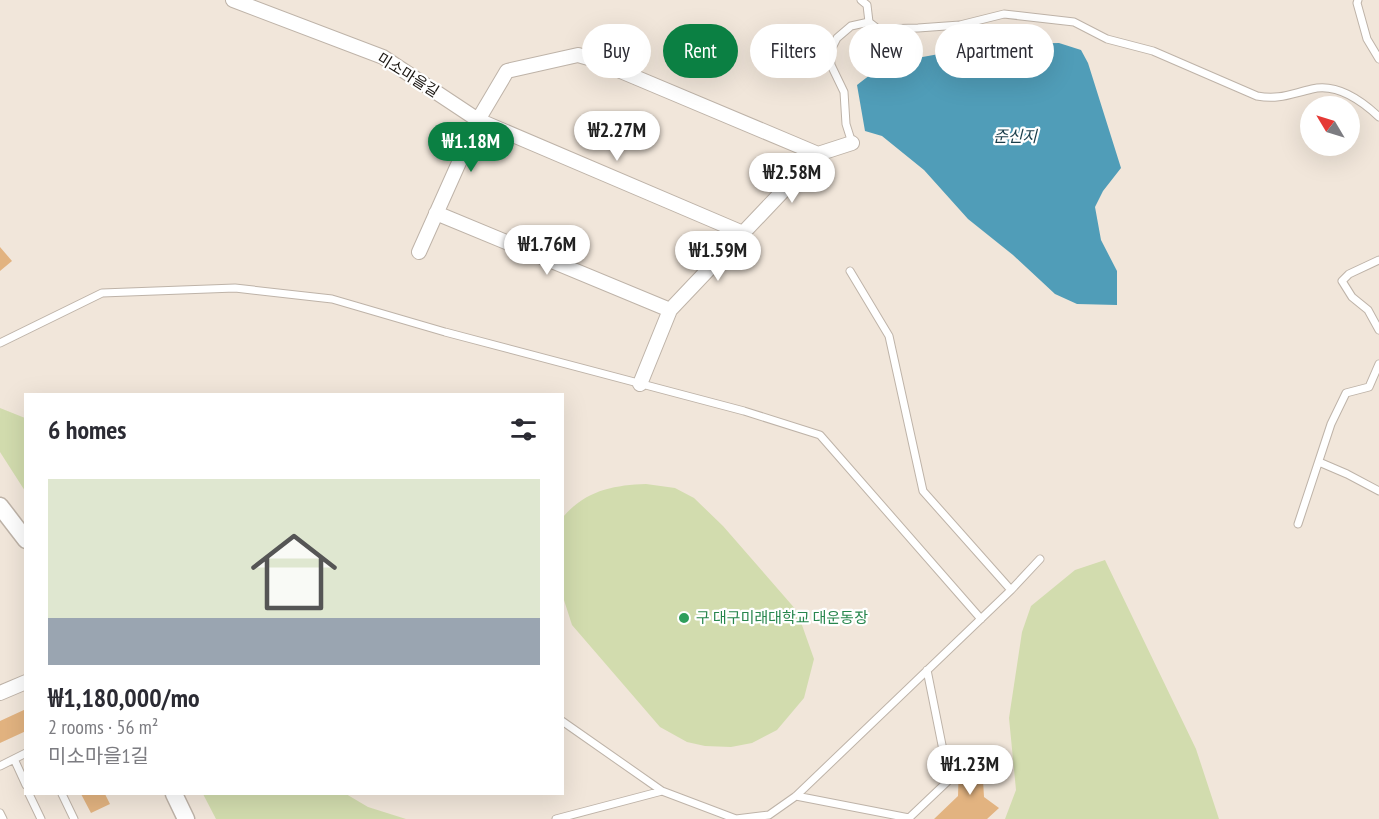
<!DOCTYPE html>
<html lang="en">
<head>
<meta charset="utf-8">
<style>
  body { margin:0; font-family:"PT Sans Narrow","Noto Sans KR",sans-serif; background:#f7f7f7; color:#2b2b33; height:100vh; display:flex; flex-direction:column; font-size:22px; white-space:nowrap }
  * { box-sizing:border-box; margin:0 }
  p { font-size:20px; color:#7c7c81 }
  .icon { flex:none; width:33px; height:33px; fill:none; stroke:currentColor; stroke-width:2; stroke-linecap:round; stroke-linejoin:round }
  .map { position:relative; flex:1; overflow:hidden }
  .panel { position:absolute; left:24px; top:393px; width:540px; height:402px; display:flex; flex-direction:column; background:#fff; border-radius:0px; box-shadow:0 6px 24px #0002 }
  .panel>* { flex:none }
  .guide { position:absolute; left:582px; top:24px; width:570px; height:54px; display:flex; gap:12px }
  .needle { width:39px; rotate:308deg }
  .fabs { position:absolute; left:1300px; top:96px; display:grid; gap:12px }
  .fabs a { display:grid; place-items:center; width:60px; height:60px; border-radius:50%; background:#fff; box-shadow:0 6px 24px #0002; font-size:30px }
  .price { position:absolute; translate:-50% -51px; padding:0 14px; border-radius:21px; background:#fff; color:#222; font-size:20px; line-height:39px; filter:drop-shadow(0 2px 3px #0008) }
  .price::after { content:''; position:absolute; left:50%; top:36px; width:18px; height:14px; margin-left:-9px; background:inherit; clip-path:polygon(0 0,100% 0,50% 100%) }
  .price.current { background:#0b8043; color:#fff }
  ul { padding:0; list-style:none }
  li { display:grid; align-content:center; gap:12px; height:318px; padding:0 24px }
  li span { display:grid; place-items:center; height:186px; border-radius:0px; color:#555 }
  li>.icon { margin-inline-start:auto }
  span .icon { width:108px; height:108px; fill:#fffc; stroke-width:1 }
  li b { font-size:26px }
  h2 { display:flex; justify-content:space-between; align-items:center; height:72px; padding:0 24px; font-size:26px }
  .chip { padding:0 21px; border-radius:27px; background:#fff; box-shadow:0 6px 24px #0002; font-size:21px; line-height:54px }
  .chip.current { background:#0b8043; color:#fff }
  .map>svg:first-child { display:block }
  .green { fill:#d2dcae }
  .water { fill:#509db8 }
  .building { fill:#e2b380 }
  .lines { fill:none; stroke-linecap:round; stroke-linejoin:round }
  .service-casing { stroke:#beb3a8; stroke-width:9 }
  .minor-casing { stroke:#beb3a8; stroke-width:16 }
  .tertiary-casing { stroke:#beb3a8; stroke-width:19 }
  .service { stroke:#fff; stroke-width:7 }
  .minor { stroke:#fff; stroke-width:14 }
  .tertiary { stroke:#fff; stroke-width:16 }
  .leisure-dot { fill:#2e9e5b; stroke:#fff; stroke-width:2 }
  .labels { text-anchor:middle; stroke-width:4.5; stroke-linejoin:round; paint-order:stroke }
  .street-label { font-size:15px; fill:#191511; stroke:#fff }
  .leisure-label { font-size:15px; fill:#27864d; stroke:#fff; text-anchor:start }
  .water-label { font-size:16px; font-style:italic; fill:#193d4a; stroke:#fff }
</style>
</head>
<body>
<div class="map">
<svg width="1379" height="819" viewBox="0 0 1379 819">
  <rect width="100%" height="100%" fill="#f1e6da"/>
  <!-- green -->
  <path class="green" d="M0,408L25,418V491L0,452Z
    M646,484L675,488L694,498L723,526L797,611L814,659L804,698L777,730L752,743L731,747L705,746L687,742L660,727L572,625L563,597V517C585,491 613,485 646,484Z
    M1105,560L1196,749L1219,819H1005L1016,790L1009,718L1022,632L1031,606L1075,570Z
    M203,794H346L368,807L406,819H216Z"/>
  <!-- water -->
  <path class="water" d="M1059,43L1081,50L1088,63L1121,168L1103,191L1095,207L1101,240L1117,271V305L1077,304L1055,294L1013,255L968,219L924,170L882,136L865,131L857,85L884,64L994,44Z"/>
  <!-- building -->
  <path class="building" d="M0,247L12,261L0,271Z
    M26,709V731L0,743V721Z
    M959,762L982,763L984,797L999,808L987,819H934L958,796Z
    M81,794H105L110,804L91,813Z"/>
  <g class="lines">
    <defs>
      <path id="service" d="M861,0L867,5L869,22
        M1358,0L1357,3L1367,39L1379,59
        M852,143L846,124L844,92L831,65L830,52L837,38L851,26L869,22L878,29L918,28L960,25L1004,14L1074,22L1107,39L1153,51L1257,96C1279,100 1290,94 1312,89C1337,83 1362,101 1379,117
        M1379,260L1349,274L1342,281L1352,297L1368,310L1379,330
        M850,271L889,336L923,491L1011,590
        M0,343L102,293L235,288L332,299L445,332L744,411L820,435L981,619
        M1319,462L1347,474L1379,491
        M1298,524L1331,424L1346,393L1369,387L1379,364
        M562,721L662,791L736,819L769,815L796,796L1011,590L1040,559
        M14,759L26,753
        M0,766L14,759L26,785
        M29,794L41,819
        M62,794L74,819
        M796,796L909,818L949,780L927,670
        M0,813L3,819
        M556,819L662,791"/>
      <path id="minor" d="M233,0L383,57L478,120L743,233
        M436,213L670,310
        M419,252L478,120L507,71L578,55L592,59L818,154
        M640,384L670,310L818,154L852,143
        M0,693L26,682"/>
      <path id="tertiary" d="M0,506L26,540
        M174,794L186,819"/>
    </defs>
    <!-- service casing -->
    <use href="#service" class="service-casing"/>
    <!-- minor casing -->
    <use href="#minor" class="minor-casing"/>
    <!-- tertiary casing -->
    <use href="#tertiary" class="tertiary-casing"/>
    <!-- service -->
    <use href="#service" class="service"/>
    <!-- minor -->
    <use href="#minor" class="minor"/>
    <!-- tertiary -->
    <use href="#tertiary" class="tertiary"/>
  </g>
  <!-- markers -->
  <circle class="leisure-dot" cx="684" cy="618" r="6"/>
  <g class="labels">
    <!-- street labels -->
    <g class="street-label">
      <text transform="translate(408 75) rotate(32)" y="5">미소마을길</text>
    </g>
    <!-- leisure labels -->
    <g class="leisure-label">
      <text x="696" y="623">구 대구미래대학교 대운동장</text>
    </g>
    <!-- water labels -->
    <g class="water-label">
      <text x="1015" y="142">준신지</text>
    </g>
  </g>
</svg>
<div class="fabs">
<a><svg class="needle" viewBox="-14 -14 28 28"><path d="M0-13l5 13h-10z" fill="#e53935"/><path d="M0 13l5-13h-10z" fill="#7c7c81"/></svg></a>
</div>
<b class="price" style="left:617px;top:162px">₩2.27M</b>
<b class="price current" style="left:471px;top:173px">₩1.18M</b>
<b class="price" style="left:792px;top:204px">₩2.58M</b>
<b class="price" style="left:547px;top:276px">₩1.76M</b>
<b class="price" style="left:718px;top:282px">₩1.59M</b>
<b class="price" style="left:970px;top:796px">₩1.23M</b>
<div class="guide">
<a class="chip">Buy</a>
<a class="chip current">Rent</a>
<a class="chip">Filters</a>
<a class="chip">New</a>
<a class="chip">Apartment</a>
</div>
<section class="panel">
<h2>6 homes<svg class="icon" aria-label="filters" viewBox="0 0 24 24"><path d="M4 7h16M4 17h16"/><circle cx="9" cy="7" r="2"/><circle cx="15" cy="17" r="2"/></svg></h2>
<ul>
<li><span style="background:linear-gradient(#dfe7d0 75%,#9aa5b1 0)"><svg class="icon" aria-label="home" viewBox="0 0 24 24"><path d="M3 11l9-7 9 7M6 9v11h12V9"/></svg></span><div><b>₩1,180,000/mo</b><p>2 rooms · 56 m²</p><p>미소마을1길</p></div></li>
</ul>
</section>
</div>
</body>
</html>
